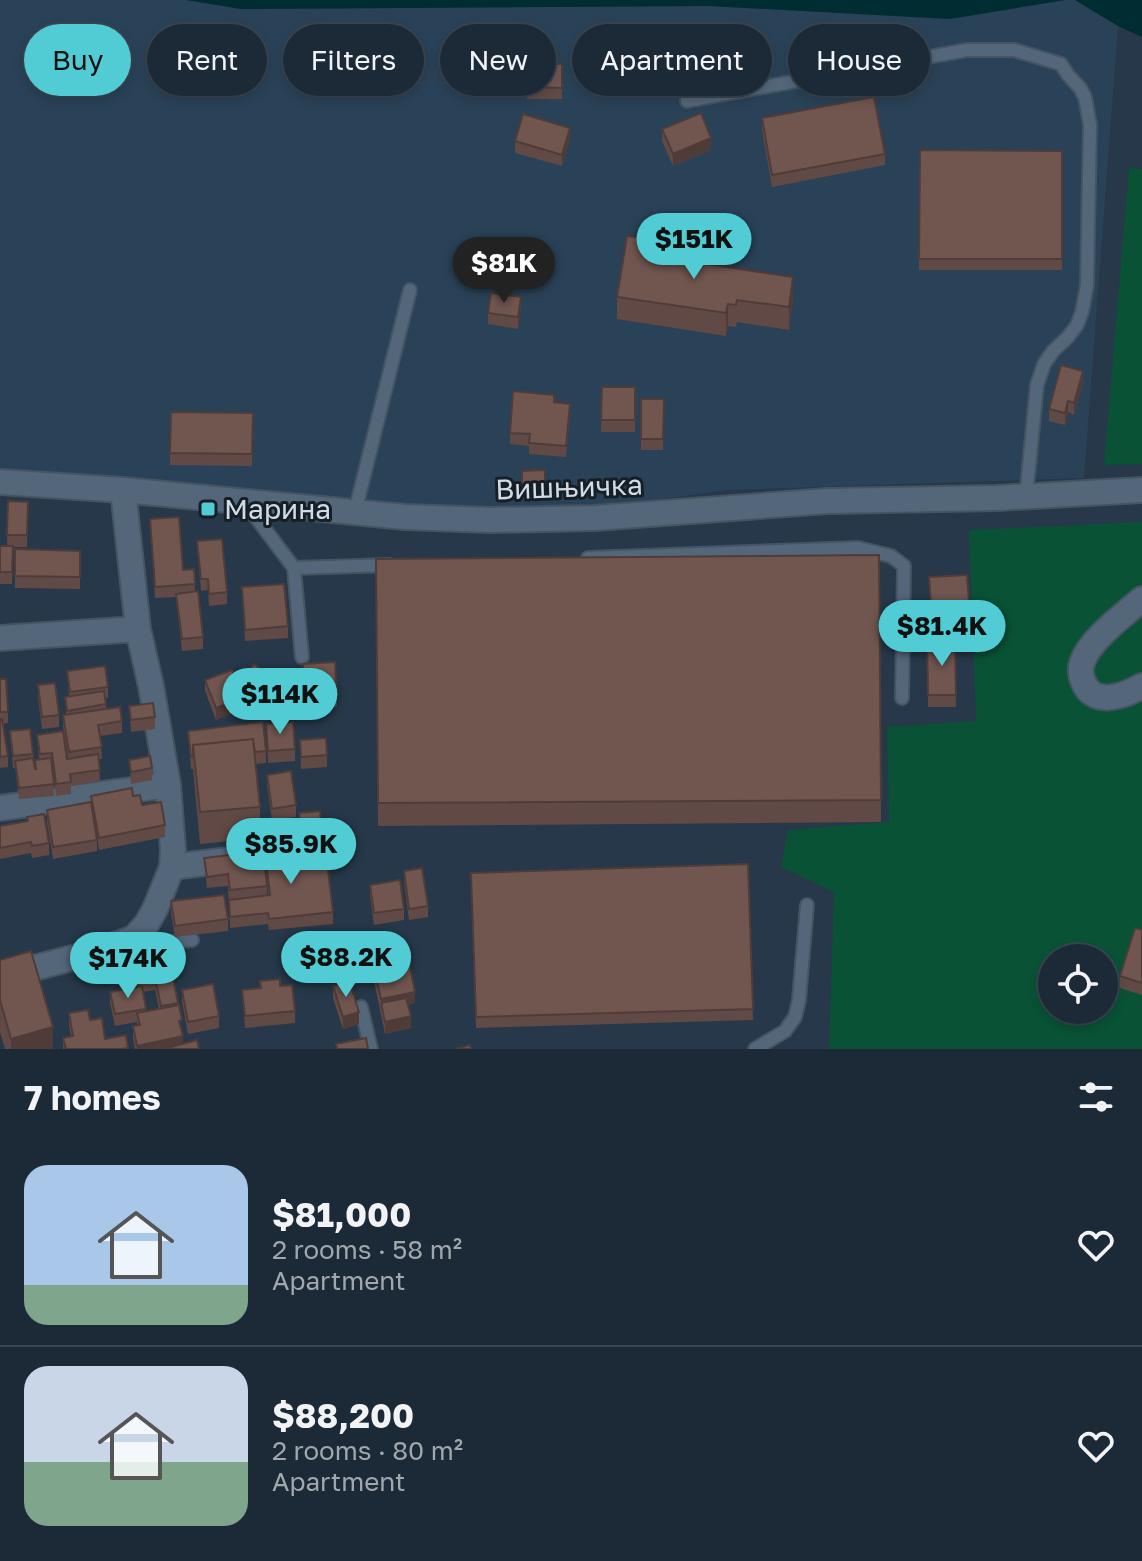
<!DOCTYPE html>
<html lang="en">
<head>
<meta charset="utf-8">
<style>
  body { margin:0; font-family:"Golos Text",sans-serif; background:#293642; color:#f1f3f6; height:100vh; display:flex; flex-direction:column; font-size:30px; white-space:nowrap }
  * { box-sizing:border-box; margin:0 }
  p { font-size:26px; color:#a0a7ad }
  .icon { flex:none; width:44px; height:44px; fill:none; stroke:currentColor; stroke-width:2; stroke-linecap:round; stroke-linejoin:round }
  .map { position:relative; height:1049px; overflow:hidden }
  .side { display:flex; flex-direction:column; background:#1c2a37; flex:1 }
  .side>* { flex:none }
  .banner { position:absolute; left:24px; top:24px; width:1094px; height:72px; display:flex; gap:16px }
  .controls { position:absolute; left:1038px; top:944px; display:grid; gap:16px }
  .controls a { display:grid; place-items:center; width:80px; height:80px; border-radius:50%; background:#1c2a37; box-shadow:0 4px 12px #0003,0 0 0 2px #3a4652; font-size:40px }
  .price { position:absolute; translate:-50% -68px; padding:0 18px; border-radius:28px; background:#51ccd4; color:#111; font-size:26px; line-height:52px; filter:drop-shadow(0 2px 4px #0008) }
  .price::after { content:''; position:absolute; left:50%; top:48px; width:24px; height:18px; margin-left:-12px; background:inherit; clip-path:polygon(0 0,100% 0,50% 100%) }
  .price.selected { background:#222; color:#fff }
  ul { padding:0; list-style:none }
  li { display:flex; align-items:center; gap:24px; height:200px; padding:0 24px }
  li+li { border-top:2px solid #3a4652 }
  li span { display:grid; place-items:center; flex:none; width:224px; height:160px; border-radius:24px; color:#555 }
  li>.icon { margin-inline-start:auto }
  span .icon { width:96px; height:96px; fill:#fffc; stroke-width:1 }
  li b { font-size:34px }
  h2 { display:flex; justify-content:space-between; align-items:center; height:96px; padding:0 24px; font-size:34px }
  .pill { padding:0 28px; border-radius:36px; background:#1c2a37; box-shadow:0 4px 12px #0003,0 0 0 2px #3a4652; font-size:28px; line-height:72px }
  .pill.selected { background:#51ccd4; color:#111 }
  .map>svg:first-child { display:block }
  .built { fill:#2a4257 }
  .green { fill:#095236; fill-rule:evenodd }
  .water { fill:#002d31 }
  .lines { fill:none; stroke-linecap:round; stroke-linejoin:round }
  .lane-casing { stroke:#445462; stroke-width:16 }
  .street-casing { stroke:#445462; stroke-width:28 }
  .secondary-casing { stroke:#445462; stroke-width:28 }
  .lane { stroke:#54677a; stroke-width:12 }
  .street { stroke:#54677a; stroke-width:24 }
  .secondary { stroke:#54677a; stroke-width:24 }
  .wall { fill:#614a45; fill-rule:evenodd }
  .shaded-wall { fill:#4f3c38 }
  .building { fill:#715650; stroke:#4f3c38; stroke-width:2 }
  .poi-dot { fill:#51ccd4; stroke:#161f26; stroke-width:3 }
  .labels { text-anchor:middle; stroke-width:6; stroke-linejoin:round; paint-order:stroke }
  .street-label { font-size:28px; fill:#d0dbe6; stroke:#161f26 }
  .poi-label { font-size:28px; fill:#d0dbe6; stroke:#161f26; text-anchor:start }
</style>
</head>
<body>
<div class="map">
<svg width="1142" height="1049" viewBox="0 0 1142 1049">
  <rect width="100%" height="100%" fill="#263849"/>
  <!-- built -->
  <path class="built" d="M0,0H186L242,9L709,6L950,19L1065,0H1075L1118,26L1084,478L727,490L589,509L386,510L0,482Z"/>
  <!-- green -->
  <path class="green" d="M1129,168L1142,169V464L1104,465Z
    M1142,522V1049H829L834,892L781,867L788,830L889,822L887,727L976,721L969,530ZM1052,958H1104V1010H1052Z"/>
  <!-- water -->
  <path class="water" d="M186,0H1065L950,19L709,6L241,9Z
    M1075,0H1142V37L1118,26Z"/>
  <g class="lines">
    <defs>
      <path id="lane" d="M687,101L967,50H1014L1061,64L1068,75L1080,88L1085,97L1090,125L1087,285L1082,312L1077,325L1068,337L1053,351L1044,364L1037,385L1026,497
        M246,504L294,568L302,657
        M355,512L410,290
        M588,558L858,548L891,556L904,566L902,698
        M294,568L390,565
        M141,931C159,945 171,942 192,940
        M361,1007L371,1049
        M755,1049L785,1031L795,1017L799,1000L807,905"/>
      <path id="street" d="M1142,599C1124,615 1089,640 1082,663C1080,669 1081,676 1083,681C1093,708 1124,696 1142,686
        M0,638L138,629
        M0,808L168,785
        M172,867L237,859
        M0,977L95,952L134,938L146,925L155,909L172,867L173,849L168,785L151,686L138,629L123,490"/>
      <path id="secondary" d="M0,482L123,490L405,517L490,520L595,518L828,501L997,498L1142,490"/>
    </defs>
    <!-- lane casing -->
    <use href="#lane" class="lane-casing"/>
    <!-- street casing -->
    <use href="#street" class="street-casing"/>
    <!-- secondary casing -->
    <use href="#secondary" class="secondary-casing"/>
    <!-- lane -->
    <use href="#lane" class="lane"/>
    <!-- street -->
    <use href="#street" class="street"/>
    <!-- secondary -->
    <use href="#secondary" class="secondary"/>
  </g>
  <!-- wall -->
  <path class="wall" d="M701,37L740,62V74L704,77Z
    M527,63L562,64V99H527Z
    M762,118L885,154V165L772,187L762,130Z
    M662,129L711,150L673,166L662,141Z
    M570,139L562,166L515,153V141Z
    M920,150L1062,151V270H919Z
    M662,257L793,299L789,330L737,322L736,327L728,326L726,336L617,319V297Z
    M521,309L518,329L488,324V313Z
    M1083,383L1074,415L1068,412L1065,425L1049,421V409Z
    M602,387H635V432H601Z
    M641,399H664L663,450H641Z
    M554,402L570,415L566,457L529,454V446L510,444V433Z
    M171,412L253,413L252,466L170,465Z
    M545,470V498L522,499V471Z
    M8,501L28,502L27,547H13L12,584H0V546H7Z
    M150,519L183,570L194,569L195,591L203,637V649L182,651L176,597L155,598Z
    M197,541L227,592V604L209,606L208,590L201,591Z
    M15,549L80,551V589L15,588Z
    M879,555L881,822L378,826L376,559Z
    M929,577L969,602V613L931,616Z
    M242,587L288,626V638L245,641Z
    M955,641L956,707H928L927,642Z
    M335,662L337,707L304,709L303,664Z
    M67,671L108,687V698H105L106,708L122,721V733L100,736L102,759H99L100,781L71,786V794L56,796L52,768L54,796L19,799L15,768H13L10,731L30,729L35,769V760H39L37,735L68,758L63,726V715L66,714L65,697L69,696Z
    M247,674L277,693L270,703L247,685Z
    M0,679L8,712V723L3,724L8,756V767L0,768Z
    M205,680L243,709L216,720L205,691Z
    M38,685L59,715V727L42,729L38,697Z
    M129,706L155,717V729L131,732Z
    M266,724L295,749V761L268,763Z
    M188,731L266,751V763L256,764L260,807V838L200,844L193,769H191Z
    M300,740L327,755V767L301,769Z
    M129,760L152,768V780L131,784Z
    M267,775L296,805V817L272,820L267,786Z
    M91,796H133L165,825V837L99,850L97,837V851L53,859L47,822V810L91,804Z
    M299,813L322,834V845L333,912V924L269,930L268,924L230,928L228,886L207,888L204,858L267,886V895H268L265,851L302,847Z
    M0,826L49,843V855L32,858L31,853L0,859Z
    M748,864L753,1020L476,1028L471,873Z
    M404,871L428,906V917L409,920L404,883Z
    M370,885L404,909V920L374,925L370,896Z
    M171,901L228,919V931L175,937L171,913Z
    M1142,930V995L1120,988V976Z
    M372,959L415,1003L408,1005L411,1028L385,1034L372,971Z
    M0,960L53,1049H5L0,1032Z
    M127,963L152,967L170,963L178,1005L183,1044L199,1049H135L133,1038V1026L137,1025V1022L115,1026L110,1003V992L130,988L127,975ZM155,990L159,1009L146,1012L143,992Z
    M260,981L280,986L295,1011V1023L245,1028L242,990L260,988Z
    M333,986L359,1024L343,1029L333,998Z
    M182,990L219,1016V1028L188,1034L182,1002Z
    M69,1013L90,1020L105,1039L126,1035L128,1049H63V1038L71,1037L69,1025Z"/>
  <!-- shaded-wall -->
  <path class="shaded-wall" d="M570,128V139L562,166V155Z
    M711,138V150L673,166V154Z
    M793,277V299L789,330V307Z
    M521,297V309L518,329V317Z
    M728,304V326L726,336V313Z
    M1083,371V383L1074,415V403Z
    M1068,401V412L1065,425V413Z
    M277,682V693L270,703V691Z
    M243,698V709L216,720V708Z
    M415,992V1003L383,1010L381,999Z
    M359,1012V1024L343,1029V1017Z
    M411,1016V1028L385,1034V1022Z
    M53,1027V1049H11V1039Z
    M183,1036V1048L176,1049H137V1046Z"/>
  <!-- building -->
  <path class="building" d="M738,33L740,62L704,65L701,37Z
    M527,63L562,64V88L527,87Z
    M874,97L885,154L772,175L762,118Z
    M701,113L711,138L673,154L662,129Z
    M523,114L570,128L562,155L515,141Z
    M920,150L1062,151V259H919Z
    M627,236L662,241L659,257L793,277L789,307L737,300L736,305L728,304L726,313L617,297Z
    M491,293L521,297L518,317L488,313Z
    M1061,365L1083,371L1074,403L1068,401L1065,413L1049,409Z
    M602,387H635V420H601Z
    M513,391L554,395V402L570,404L566,446L529,443L530,434L510,433Z
    M641,399H664L663,439H641Z
    M171,412L253,413L252,454L170,453Z
    M545,470V487H522V471Z
    M8,501L28,502L27,535H7Z
    M179,517L183,570L194,569L195,584L155,587L150,519Z
    M222,539L227,592L209,594L208,579H201L197,541Z
    M0,546H13L12,572H0Z
    M15,549L80,551V577L15,576Z
    M879,555L881,800L378,803L376,559Z
    M967,575L969,602L931,604L929,577Z
    M284,584L288,626L245,630L242,587Z
    M198,591L203,637L182,639L176,594Z
    M955,641L956,695H928L927,642Z
    M335,662L337,695L304,697L303,664Z
    M254,664L277,682L270,691L247,674Z
    M105,666L108,687L70,692L67,671Z
    M232,670L243,698L216,708L205,680Z
    M0,679H6L8,712H0Z
    M55,683L59,715L42,717L38,685Z
    M104,691L106,704L67,711L65,697Z
    M153,703L155,717L131,720L129,706Z
    M120,707L122,721L98,725L102,747L69,752L63,715Z
    M0,719H2L8,756L0,757Z
    M263,722L266,751L255,752L253,739L193,745V757H191L188,731Z
    M293,722L295,749L268,751L266,724Z
    M30,729L33,754L13,756L10,731Z
    M63,731L67,759L98,754L100,770L70,774L71,782L56,784L52,753L40,754L37,735Z
    M326,738L327,755L301,757L300,740Z
    M253,739L260,807L200,812L193,745Z
    M150,756L152,768L131,772L129,760Z
    M33,758L35,769H36L35,760L51,758L54,784L19,788L15,761Z
    M291,771L296,805L272,809L267,775Z
    M132,788L133,796L140,795L142,805L161,802L165,825L99,838L91,796Z
    M91,802L97,840L53,847L47,810Z
    M320,811L322,834L302,836L299,813Z
    M44,814L49,843L32,846L31,842L0,848V826L28,821L27,817Z
    M325,845L333,912L269,919L268,913L230,917L229,900L270,895L265,851Z
    M263,851L267,886L230,890L228,874L207,877L204,858Z
    M748,864L753,1009L476,1017L471,873Z
    M422,868L428,906L409,909L404,871Z
    M400,880L404,909L374,913L370,885Z
    M224,895L228,919L175,926L171,901Z
    M1135,928L1142,930V983L1120,976Z
    M31,951L53,1027L11,1039L0,1000V960Z
    M407,952L415,992L381,999L372,959Z
    M151,959L152,967L170,963L178,1003L161,1006L155,978L131,982L127,963Z
    M280,979V986L292,985L295,1011L245,1016L242,990L261,988L260,981Z
    M349,981L359,1012L343,1017L333,986Z
    M213,984L219,1016L188,1022L182,990Z
    M142,986L146,1009L115,1014L110,992Z
    M406,998L411,1016L385,1022L381,1003Z
    M179,1005L182,1020L179,1021L183,1036L137,1046L133,1026L140,1025L137,1013Z
    M88,1010L90,1020L102,1018L105,1039L126,1035L128,1048L121,1049H66L63,1038L73,1036L69,1013Z
    M366,1038L368,1049H337L336,1044Z
    M197,1040L199,1049H171V1047Z
    M470,1045L471,1049H456Z"/>
  <!-- markers -->
  <rect class="poi-dot" x="200" y="501" width="16" height="16" rx="4"/>
  <g class="labels">
    <!-- street labels -->
    <g class="street-label">
      <text transform="translate(569 487) rotate(-2)" y="10">Вишњичка</text>
    </g>
    <!-- poi labels -->
    <g class="poi-label">
      <text x="224" y="519">Марина</text>
    </g>
  </g>
</svg>
<div class="controls">
<a><svg class="icon" aria-label="locate" viewBox="0 0 24 24"><circle cx="12" cy="12" r="6"/><path d="M12 2v4M12 18v4M2 12h4M18 12h4"/></svg></a>
</div>
<b class="price" style="left:694px;top:281px">$151K</b>
<b class="price selected" style="left:504px;top:305px">$81K</b>
<b class="price" style="left:942px;top:668px">$81.4K</b>
<b class="price" style="left:280px;top:736px">$114K</b>
<b class="price" style="left:291px;top:886px">$85.9K</b>
<b class="price" style="left:346px;top:999px">$88.2K</b>
<b class="price" style="left:128px;top:1000px">$174K</b>
<div class="banner">
<a class="pill selected">Buy</a>
<a class="pill">Rent</a>
<a class="pill">Filters</a>
<a class="pill">New</a>
<a class="pill">Apartment</a>
<a class="pill">House</a>
</div>
</div>
<section class="side">
<h2>7 homes<svg class="icon" aria-label="filters" viewBox="0 0 24 24"><path d="M4 7h16M4 17h16"/><circle cx="9" cy="7" r="2"/><circle cx="15" cy="17" r="2"/></svg></h2>
<ul>
<li><span style="background:linear-gradient(#a9c7e8 75%,#7fa58c 0)"><svg class="icon" aria-label="home" viewBox="0 0 24 24"><path d="M3 11l9-7 9 7M6 9v11h12V9"/></svg></span><div><b>$81,000</b><p>2 rooms · 58 m²</p><p>Apartment</p></div><svg class="icon" aria-label="heart" viewBox="0 0 24 24"><path d="M12 20l-8-8c-3-5 5-10 8-4 3-6 11-1 8 4z"/></svg></li>
<li><span style="background:linear-gradient(#c9d6e8 60%,#7fa58c 0)"><svg class="icon" aria-label="home" viewBox="0 0 24 24"><path d="M3 11l9-7 9 7M6 9v11h12V9"/></svg></span><div><b>$88,200</b><p>2 rooms · 80 m²</p><p>Apartment</p></div><svg class="icon" aria-label="heart" viewBox="0 0 24 24"><path d="M12 20l-8-8c-3-5 5-10 8-4 3-6 11-1 8 4z"/></svg></li>
</ul>
</section>
</body>
</html>
